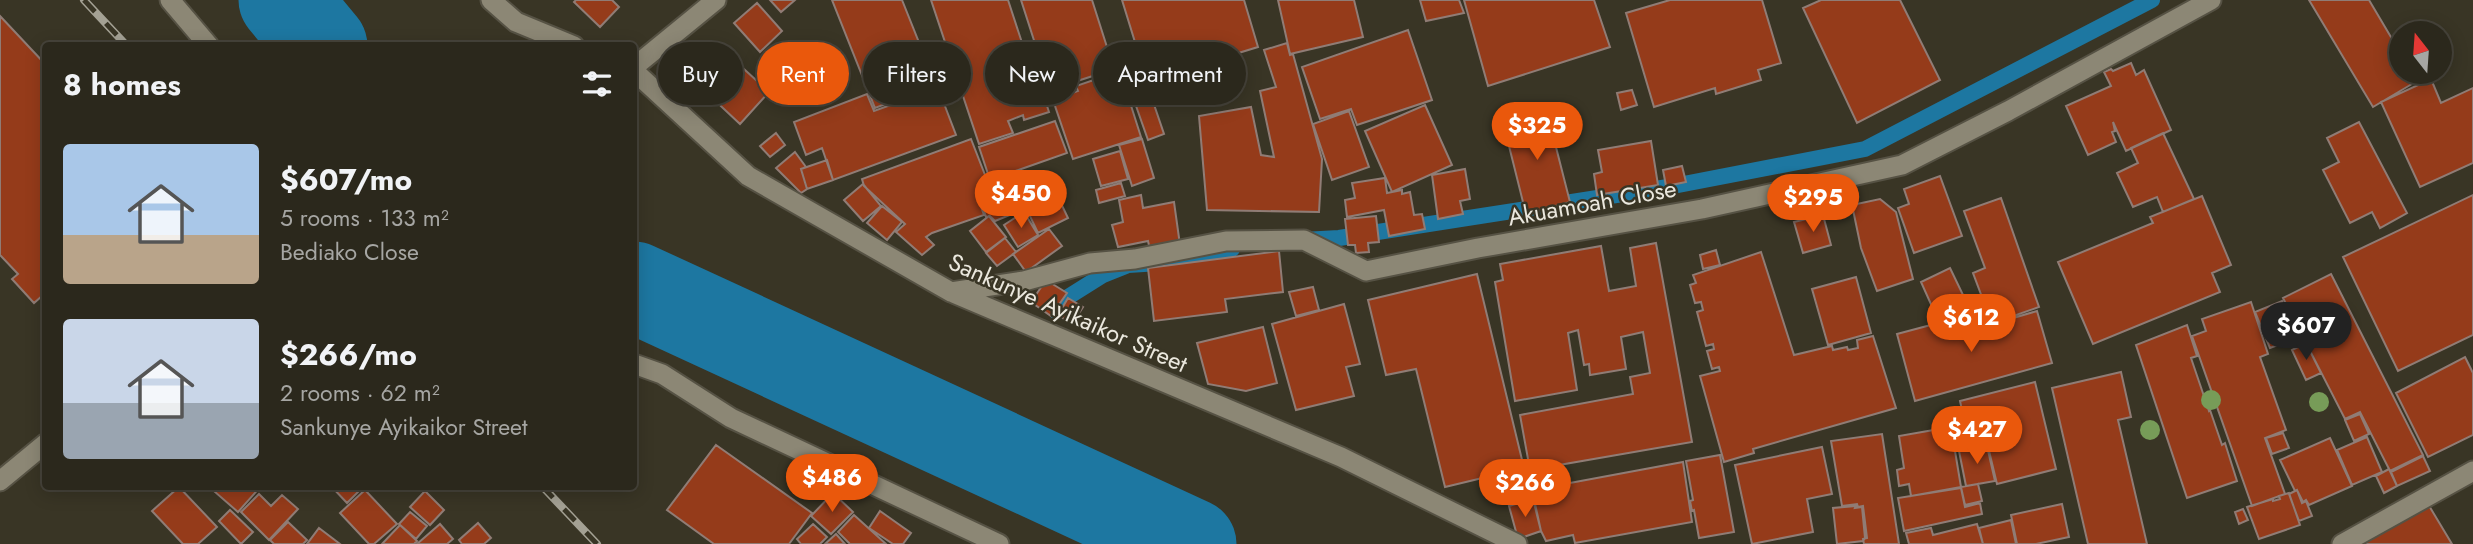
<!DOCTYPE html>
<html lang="en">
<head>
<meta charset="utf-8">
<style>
  body { margin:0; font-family:Jost,sans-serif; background:#333025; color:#f1f3f6; height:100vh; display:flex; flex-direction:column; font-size:26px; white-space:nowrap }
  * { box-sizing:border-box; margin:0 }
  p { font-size:23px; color:#a6a6a3 }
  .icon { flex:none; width:38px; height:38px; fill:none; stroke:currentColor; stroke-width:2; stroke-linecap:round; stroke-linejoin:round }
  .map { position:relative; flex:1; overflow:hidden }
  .details { position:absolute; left:42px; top:42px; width:595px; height:448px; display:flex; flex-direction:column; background:#2b281c; border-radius:7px; box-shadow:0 4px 18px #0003,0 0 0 2px #47443b }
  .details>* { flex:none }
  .top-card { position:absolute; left:658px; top:42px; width:665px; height:63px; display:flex; gap:14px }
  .needle { width:46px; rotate:343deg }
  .tools { position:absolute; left:2389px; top:21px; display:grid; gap:14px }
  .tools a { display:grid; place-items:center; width:63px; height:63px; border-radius:50%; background:#2b281c; box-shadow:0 4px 18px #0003,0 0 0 2px #47443b; font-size:35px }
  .price { position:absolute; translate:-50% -60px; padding:0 16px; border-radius:24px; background:#ea580c; color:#fff; font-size:23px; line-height:46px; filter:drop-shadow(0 2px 4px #0008) }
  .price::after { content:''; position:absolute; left:50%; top:42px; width:21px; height:16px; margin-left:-10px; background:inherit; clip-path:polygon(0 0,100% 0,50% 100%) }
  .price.active { background:#222; color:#fff }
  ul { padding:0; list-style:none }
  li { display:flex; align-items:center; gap:21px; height:175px; padding:0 21px }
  li span { display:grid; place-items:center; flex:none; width:196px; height:140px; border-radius:7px; color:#555 }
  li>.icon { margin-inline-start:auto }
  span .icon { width:84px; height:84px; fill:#fffc; stroke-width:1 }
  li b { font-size:30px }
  h2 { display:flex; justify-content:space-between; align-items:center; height:84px; padding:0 21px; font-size:30px }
  .chip { padding:0 24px; border-radius:32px; background:#2b281c; box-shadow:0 4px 18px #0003,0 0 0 2px #47443b; font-size:24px; line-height:63px }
  .chip.active { background:#ea580c; color:#fff }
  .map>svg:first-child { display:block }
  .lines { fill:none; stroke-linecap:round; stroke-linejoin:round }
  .stream { stroke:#1d77a1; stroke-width:16 }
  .river { stroke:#1d77a1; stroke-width:91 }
  .building { fill:#953b1a; stroke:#907c75; stroke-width:2 }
  .service-casing { stroke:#565244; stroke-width:23 }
  .minor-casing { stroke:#565244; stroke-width:23 }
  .service { stroke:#8c8775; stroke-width:19 }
  .minor { stroke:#8c8775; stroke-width:19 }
  .rail-casing { stroke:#a4a194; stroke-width:8 }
  .rail { stroke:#393525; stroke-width:5; stroke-dasharray:16; stroke-linecap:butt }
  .tree { fill:#779c58 }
  .labels { text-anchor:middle; stroke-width:5; stroke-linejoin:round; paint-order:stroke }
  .street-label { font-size:24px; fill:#ebe8de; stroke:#393525 }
</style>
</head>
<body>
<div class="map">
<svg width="2473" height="544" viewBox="0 0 2473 544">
  <rect width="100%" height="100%" fill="#393525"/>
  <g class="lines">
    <!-- stream -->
    <path class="stream" d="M1303,240L1339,238L1668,187L1865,149L2152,0
      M1057,312L1068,297L1103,275L1128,265L1175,262L1232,249"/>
    <!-- river -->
    <path class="river" d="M284,0L322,46
      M634,287L1191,544"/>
  </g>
  <!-- building -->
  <path class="building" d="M576,0H612L619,7L600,27L574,2Z
    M770,0H795L781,12Z
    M832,0H902L936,85L875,108Z
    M931,0H1008L1029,64L1033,63L1049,112L1024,120L1023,115L1008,121L1013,133L979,144Z
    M1021,0H1092L1114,69L1050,90Z
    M1122,0H1244L1258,47L1147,81Z
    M1278,0H1354L1363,37L1290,54Z
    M1420,0H1459L1464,13L1426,21Z
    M1464,0H1594L1610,47L1488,86Z
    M1670,0H1762L1781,63L1758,70L1761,80L1716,94L1715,88L1654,107L1626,13Z
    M1821,0H1900L1940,80L1857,123L1803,8Z
    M2309,0H2369L2401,54V72H2412L2417,81L2373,107Z
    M757,3L782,31L760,52L734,23Z
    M0,16L46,65V301L42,296L34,303L12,279L18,274L0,255Z
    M1408,30L1432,100L1357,125L1351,109L1320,119L1302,67Z
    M1287,43L1290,55L1293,54L1322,159L1319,212L1207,210L1199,116L1251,107L1261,155L1274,157L1260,91L1276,87L1264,50Z
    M944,44L955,76L937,82L926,52Z
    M721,48L769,92L740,124L708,94L725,76L709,62Z
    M2131,63L2136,75L2144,70L2171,130L2126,151L2113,122L2115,131L2112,132L2116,142L2088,155L2066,106L2111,86L2104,72L2111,69L2113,71Z
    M1120,71L1141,137L1073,159L1053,100L1078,91L1076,86Z
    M2431,79L2441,103L2473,88V163L2420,187L2381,102Z
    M1146,81L1164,134L1148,140L1129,86Z
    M938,88L956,135L833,180L822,148L806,155L794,122L867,94L874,111Z
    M1632,90L1637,105L1621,110L1617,93Z
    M1425,105L1452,165L1392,192L1365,131Z
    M1546,108L1570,202L1526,214L1506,134L1515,131L1512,118Z
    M1349,111L1369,167L1332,180L1313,124Z
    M1055,121L1067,153L990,180L979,147Z
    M2359,122L2407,213L2380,228L2372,212L2350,223L2323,170L2339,162L2327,138Z
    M776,133L785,145L770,157L760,146Z
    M2163,133L2194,199L2163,212L2157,197L2133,207L2117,173L2138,163L2131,148Z
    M971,139L992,193L978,198L984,215L932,233L926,237L934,245L922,255L896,232L905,224L864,186L862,179Z
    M1142,139L1154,178L1132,186L1119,145Z
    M1651,141L1658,185L1597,195L1594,174L1602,172L1598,150Z
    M1120,151L1128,179L1101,186L1093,159Z
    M795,152L806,167L801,169L807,189L801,193L776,168Z
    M827,160L833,180L807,189L801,169Z
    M1682,166L1686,182L1666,186L1663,170Z
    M1465,169L1470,199L1460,201L1463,214L1438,219L1432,175Z
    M1032,174L1045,193L1029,203L1016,184Z
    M1008,176L1022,210L995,221L990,216L986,217L980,199L996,194L990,182Z
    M1940,176L1962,236L1914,253L1898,208L1909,204L1904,189Z
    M1385,178L1387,193L1402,190V194L1410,192L1414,215L1422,214L1425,229L1389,236L1384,210L1347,217L1345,200L1355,198L1352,183Z
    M1121,183L1125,196L1099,203L1096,190Z
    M863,184L881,206L863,221L844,200Z
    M1057,195L1068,218L1038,233L1027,210Z
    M1141,195L1143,208L1174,202L1180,245L1150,250L1148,241L1118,247L1112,225L1123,222L1119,200Z
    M2473,195V335L2398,371L2343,257Z
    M2202,196L2231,265L2212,273L2220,292L2093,344L2058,262L2153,223L2150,217Z
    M2001,198L2039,307L1979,328L1975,313L1998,305L1997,301L1985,305L1973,273L1985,268L1964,211Z
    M1880,199L1896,212L1913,279L1877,291L1861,248L1852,205Z
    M882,206L902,222L887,240L867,223Z
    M1024,212L1038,235L1018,247L1004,225Z
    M1823,215L1831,245L1803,253L1794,222Z
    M989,216L1006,237L986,252L970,231Z
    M1376,216L1379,242L1368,243L1369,252L1356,253L1355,245H1348L1345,219Z
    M1049,229L1062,246L1026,272L1013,254Z
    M1005,238L1016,252L997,266L986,253Z
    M1656,243L1692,442L1530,470L1520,415L1633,394L1630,377L1650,373L1643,332L1621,337L1626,369L1590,375L1589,364L1584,365L1578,330L1568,333L1577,390L1515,401L1495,282L1503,280L1500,264L1601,246L1609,291L1636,286L1630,248Z
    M1716,250L1720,265L1703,269L1700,255Z
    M1279,251L1283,292L1225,299L1227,312L1154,321L1148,268Z
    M1761,252L1794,355L1832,346L1833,350L1847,347L1848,350L1858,348L1857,340L1873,336L1896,408L1753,449L1754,453L1724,462L1700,376L1720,371L1719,367L1712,369L1707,351L1714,349L1713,344L1706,346L1697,312L1703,310L1701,302L1695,303L1690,285L1696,283L1693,275Z
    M1950,268L1964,297L1934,311L1921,282Z
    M1477,274L1524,468L1445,487L1416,369L1386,375L1368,300Z
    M2331,274L2423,455L2390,471L2360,412L2345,419L2283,298Z
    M1856,277L1871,333L1828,345L1812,289Z
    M1046,280L1067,293L1051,316L1031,302Z
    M1313,287L1319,310L1296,316L1289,292Z
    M1068,298L1083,307L1072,324L1058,315Z
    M2282,301L2297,338L2270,348L2255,312Z
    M2251,302L2268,354L2260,357L2286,430L2265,438L2285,494L2252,506L2192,336L2206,331L2202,319Z
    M1344,304L1360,364L1346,367L1354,396L1296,410L1272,324Z
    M2037,311L2052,363L1915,401L1897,334L1957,318L1962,333Z
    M2187,325L2197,356L2191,358L2209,411L2210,410L2222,445L2225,443L2237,481L2187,498L2136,345Z
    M1263,327L1277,383L1246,391L1208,384L1197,343Z
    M2306,343L2321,373L2306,380L2292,350Z
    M2465,357L2473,373V435L2428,457L2396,393Z
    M2121,372L2131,417L2118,420L2147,544H2088L2052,388Z
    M2035,382L2056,469L1997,484L1984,430L1967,434L1960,401Z
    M2360,414L2369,434L2354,441L2345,420Z
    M1951,427L1961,487L1911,496L1909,484L1899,486L1897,470L1904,468L1899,436Z
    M2283,433L2289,448L2272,454L2266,438Z
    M1882,434L1899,544H1864L1863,539L1867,538L1863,506L1858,507L1857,504L1842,506L1831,441Z
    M2367,437L2382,472L2352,485L2337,450Z
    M2330,438L2352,486L2309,505L2306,500L2303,502L2297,490L2295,491L2280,460Z
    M716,445L812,513L789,544H714L667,510Z
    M1987,446L1995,481L1966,486L1959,451Z
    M1822,447L1832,494L1807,499L1813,532L1752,544L1735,465Z
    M1720,455L1734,532L1699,538L1694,510L1692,511L1690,501L1693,500L1686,461Z
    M2423,456L2430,471L2397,486L2391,472Z
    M1683,462L1692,522L1575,543L1573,535L1546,541L1541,531L1532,490Z
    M2389,469L2397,486L2384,493L2376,476Z
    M1978,484L1982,501L1965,505L1961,487Z
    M220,486H261L238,512L215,492Z
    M331,486H364L347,503Z
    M179,487L217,527L198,544H183L152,511Z
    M1961,488L1965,507L1980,503L1982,514L1904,531L1898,498Z
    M365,490L397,524L374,544H369L340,513Z
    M2297,490L2302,503L2306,501L2312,516L2299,521L2289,494Z
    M425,491L444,510L430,525L410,507Z
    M833,493L853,512L831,534L811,516Z
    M2289,493L2300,525L2259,539L2247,507L2273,499V501L2280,499L2279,496Z
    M259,494L271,506L282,495L298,509L269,540L241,512Z
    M1533,499L1541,531L1518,539L1509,506Z
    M2062,504L2069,537L2036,544H2017L2011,515Z
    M2428,504L2452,544H2361Z
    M1856,506L1855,508L1862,507L1865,538L1863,541L1837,544L1833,508Z
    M2243,509L2248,520L2239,524L2235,512Z
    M230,510L253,532L241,544L219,521Z
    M880,511L911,533L903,544H893L869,528Z
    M410,512L427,526L416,539L399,524Z
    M854,515L886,544H850L838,532Z
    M2011,520L2016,544H1983L1979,528Z
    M288,522L307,540L303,544H274L270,540Z
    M478,523L491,538L484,544H462L459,540Z
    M440,524L453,539L447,544H417Z
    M813,524L827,537L820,544H801L797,539Z
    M1977,524L1983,544H1909L1906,533L1931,528L1933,535Z
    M400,525L417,541L414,544H382Z
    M319,528L340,544H307Z
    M836,534L845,544H825Z"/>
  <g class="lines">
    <defs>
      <path id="service" d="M0,481L46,443"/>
      <path id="minor" d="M170,0L209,46
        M491,0L516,22L574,46
        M634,67L716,0
        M634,71L748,176L951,292L1341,457L1517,544
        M951,292L1024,281L1090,263L1135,259L1226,241L1304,240L1366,271L1478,248L1702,209L1902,165L2008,111L2211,0
        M634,364L662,374L731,418L999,544
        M2342,544L2473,471"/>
    </defs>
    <!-- service casing -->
    <use href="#service" class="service-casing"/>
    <!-- minor casing -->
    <use href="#minor" class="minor-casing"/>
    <!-- service -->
    <use href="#service" class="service"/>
    <!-- minor -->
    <use href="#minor" class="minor"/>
    <defs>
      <path id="rail" d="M84,0L127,46
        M542,486L597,544"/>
    </defs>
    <!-- rail casing -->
    <use href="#rail" class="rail-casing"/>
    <!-- rail -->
    <use href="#rail" class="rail"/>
  </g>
  <!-- trees -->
  <g class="tree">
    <circle cx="2211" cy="400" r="10"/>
    <circle cx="2319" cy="402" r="10"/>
    <circle cx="2150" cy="430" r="10"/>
  </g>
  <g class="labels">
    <!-- street labels -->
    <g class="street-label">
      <text transform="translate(1592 203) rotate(-10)" y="8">Akuamoah Close</text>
      <text transform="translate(1068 313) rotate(24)" y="8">Sankunye Ayikaikor Street</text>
    </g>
  </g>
</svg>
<div class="tools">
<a><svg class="needle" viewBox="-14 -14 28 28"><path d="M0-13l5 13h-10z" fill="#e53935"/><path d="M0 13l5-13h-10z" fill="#a6a6a3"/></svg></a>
</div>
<b class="price" style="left:1537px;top:162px">$325</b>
<b class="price" style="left:1021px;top:230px">$450</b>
<b class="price" style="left:1813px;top:234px">$295</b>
<b class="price" style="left:1971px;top:354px">$612</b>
<b class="price active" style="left:2306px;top:362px">$607</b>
<b class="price" style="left:1977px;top:466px">$427</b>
<b class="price" style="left:832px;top:514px">$486</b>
<b class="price" style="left:1525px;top:519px">$266</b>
<div class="top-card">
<a class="chip">Buy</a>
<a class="chip active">Rent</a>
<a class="chip">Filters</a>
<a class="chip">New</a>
<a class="chip">Apartment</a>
</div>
<section class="details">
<h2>8 homes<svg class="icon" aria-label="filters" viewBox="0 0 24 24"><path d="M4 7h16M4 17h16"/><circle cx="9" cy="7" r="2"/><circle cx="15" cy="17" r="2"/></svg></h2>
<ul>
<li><span style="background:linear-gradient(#a9c7e8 65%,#b9a48a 0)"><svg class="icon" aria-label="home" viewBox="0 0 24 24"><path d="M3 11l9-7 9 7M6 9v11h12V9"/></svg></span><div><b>$607/mo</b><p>5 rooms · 133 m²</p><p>Bediako Close</p></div></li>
<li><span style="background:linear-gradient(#c9d6e8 60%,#9aa5b1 0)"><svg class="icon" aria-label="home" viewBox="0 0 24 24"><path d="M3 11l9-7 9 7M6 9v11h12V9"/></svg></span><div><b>$266/mo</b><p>2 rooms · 62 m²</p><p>Sankunye Ayikaikor Street</p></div></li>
</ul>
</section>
</div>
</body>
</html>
